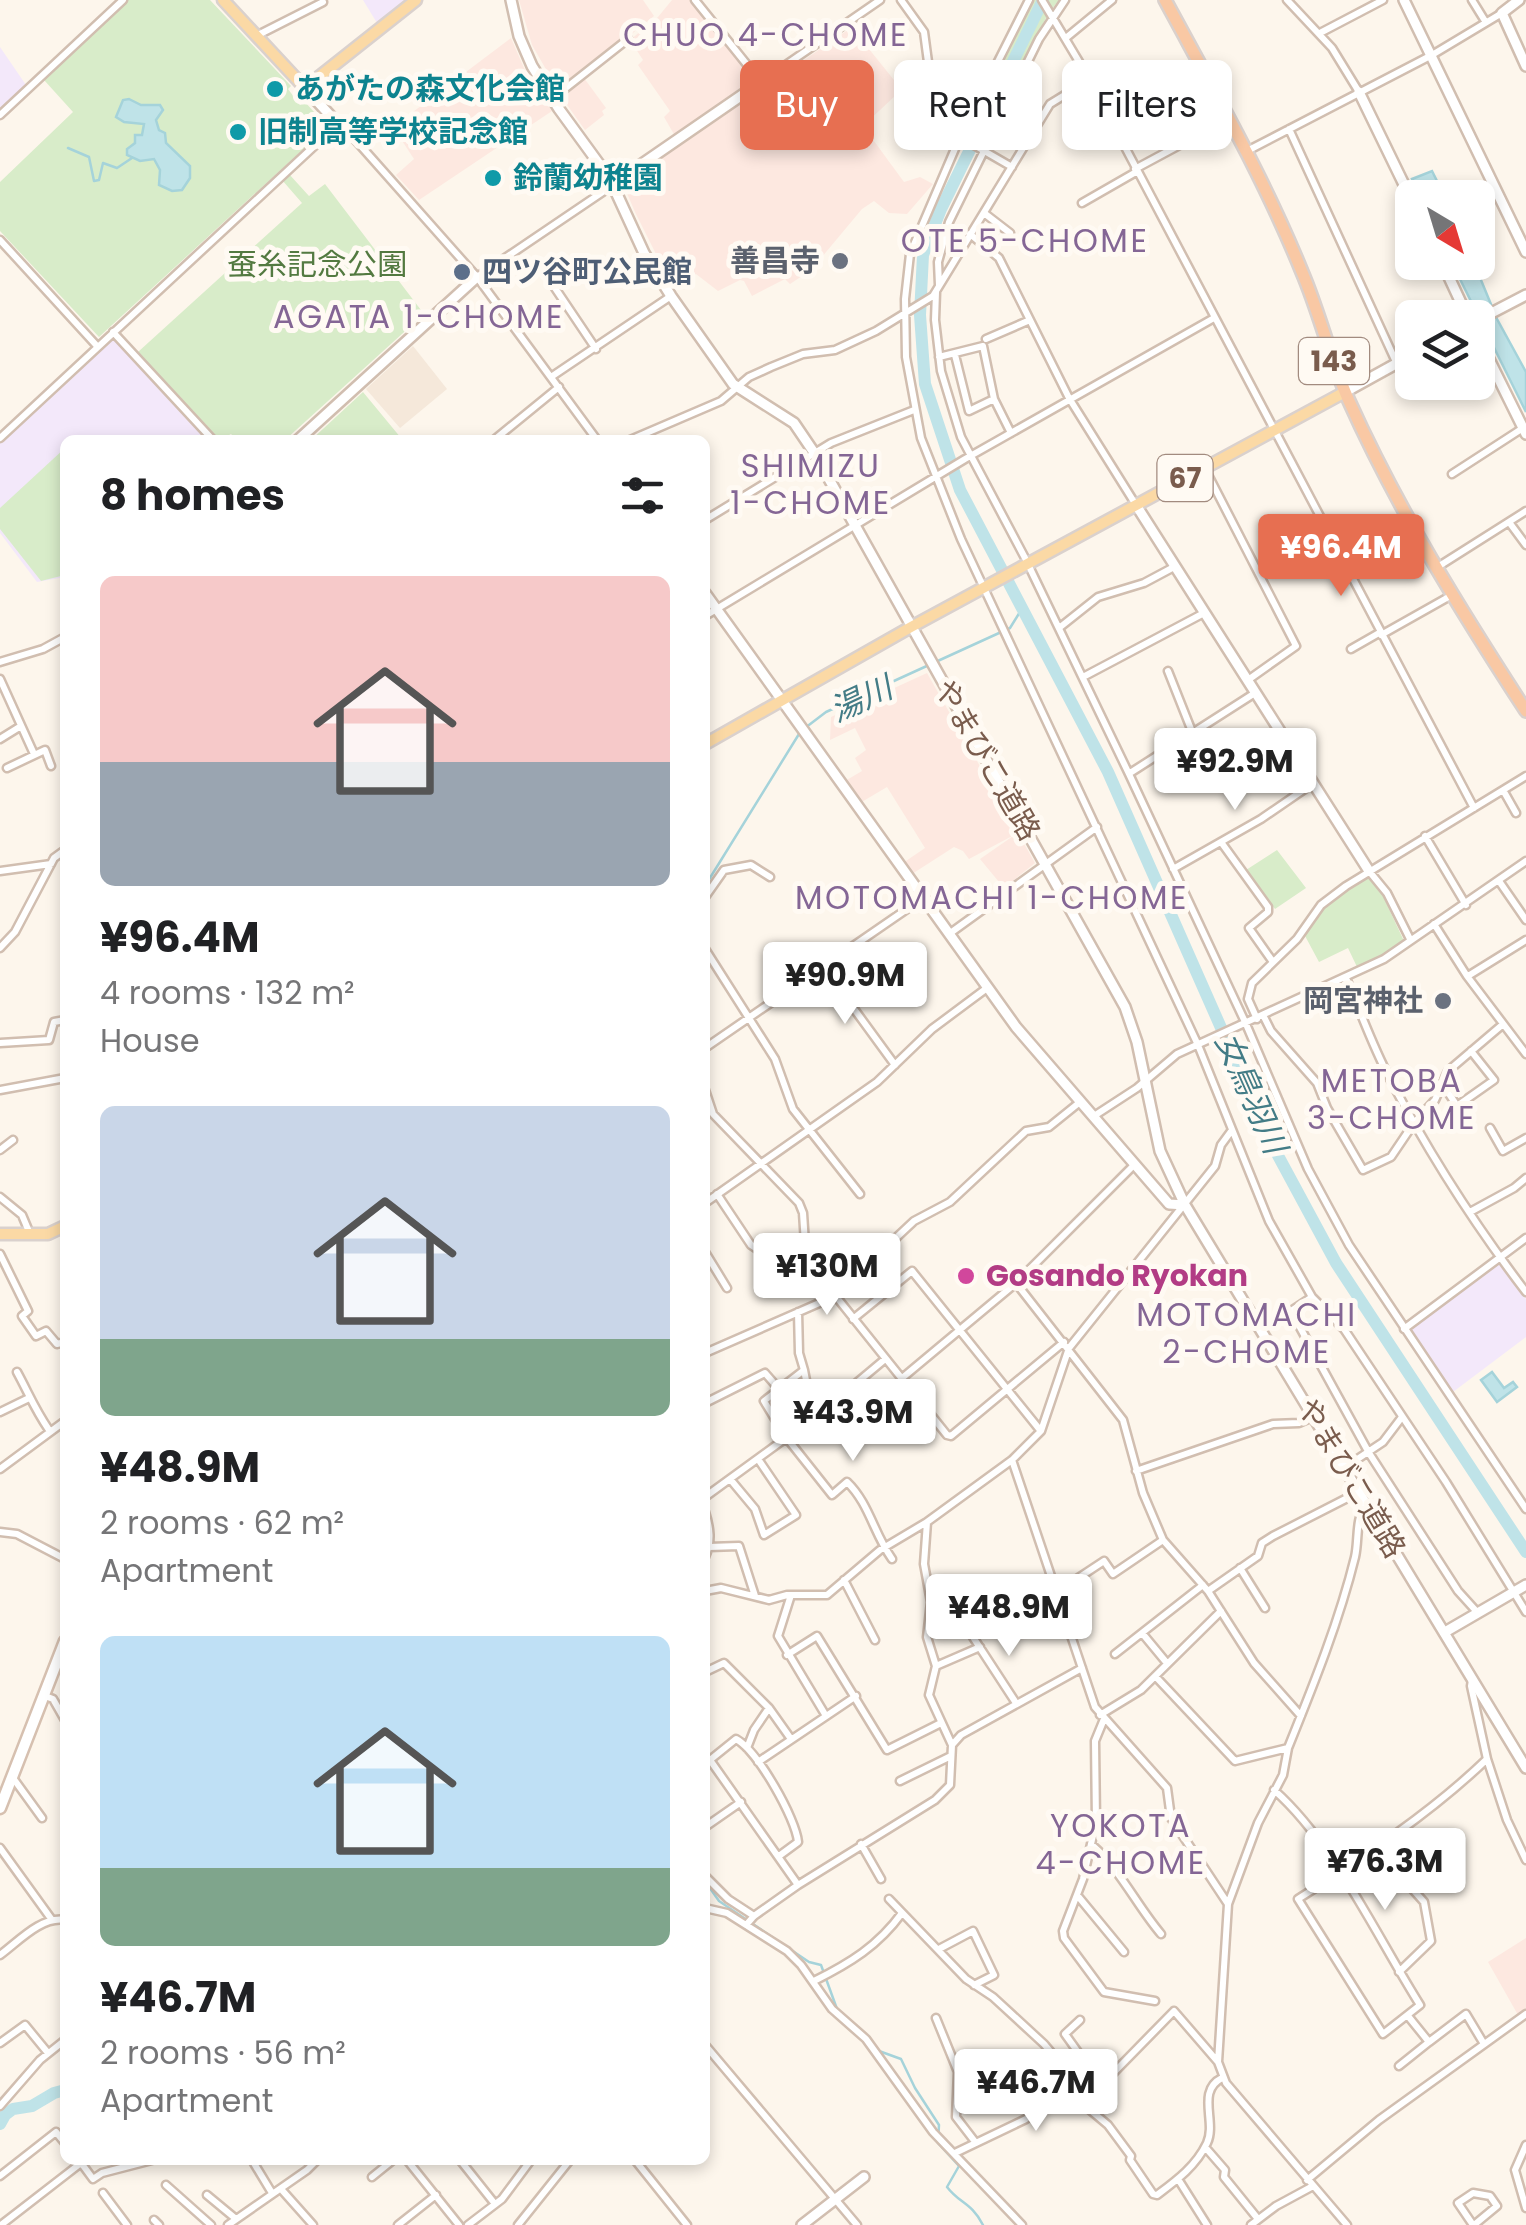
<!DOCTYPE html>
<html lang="en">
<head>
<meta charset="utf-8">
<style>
  body { margin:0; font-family:Poppins,"Noto Sans JP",sans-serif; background:#f6f6f6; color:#202124; height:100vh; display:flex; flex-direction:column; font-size:38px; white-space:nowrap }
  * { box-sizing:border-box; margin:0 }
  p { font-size:32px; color:#757577 }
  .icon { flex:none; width:55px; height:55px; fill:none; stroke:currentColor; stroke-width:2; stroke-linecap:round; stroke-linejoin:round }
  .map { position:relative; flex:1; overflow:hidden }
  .sheet { position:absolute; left:60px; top:435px; width:650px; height:1730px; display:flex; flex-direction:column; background:#fff; border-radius:15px; box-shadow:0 5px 15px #0003 }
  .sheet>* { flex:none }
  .hud { position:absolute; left:740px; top:60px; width:635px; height:90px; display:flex; gap:20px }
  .needle { width:65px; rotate:142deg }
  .controls { position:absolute; left:1395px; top:180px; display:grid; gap:20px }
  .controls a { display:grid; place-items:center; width:100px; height:100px; border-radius:15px; background:#fff; box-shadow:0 5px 15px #0003; font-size:50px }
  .price { position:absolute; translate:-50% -85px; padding:0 22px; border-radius:10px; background:#fff; color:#222; font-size:32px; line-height:65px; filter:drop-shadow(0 2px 5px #0008) }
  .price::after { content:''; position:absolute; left:50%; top:60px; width:30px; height:22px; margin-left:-15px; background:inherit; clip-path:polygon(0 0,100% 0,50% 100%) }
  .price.selected { background:#e76f51; color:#fff }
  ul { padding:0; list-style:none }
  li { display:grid; align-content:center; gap:20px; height:530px; padding:0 40px }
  li span { display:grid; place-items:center; height:310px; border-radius:15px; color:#555 }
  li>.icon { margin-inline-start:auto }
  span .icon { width:180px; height:180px; fill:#fffc; stroke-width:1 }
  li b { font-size:42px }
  h2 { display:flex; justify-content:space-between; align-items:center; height:120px; padding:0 40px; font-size:42px }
  .pill { padding:0 35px; border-radius:15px; background:#fff; box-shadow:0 5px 15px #0003; font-size:35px; line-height:90px }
  .pill.selected { background:#e76f51; color:#fff }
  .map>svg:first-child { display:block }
  .residential { fill:#f5e8da }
  .commercial { fill:#fde8e0 }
  .education { fill:#f3e8fa }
  .green { fill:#d8ecc9 }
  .water { fill:#bfe3e8; stroke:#a5d3da; stroke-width:2.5 }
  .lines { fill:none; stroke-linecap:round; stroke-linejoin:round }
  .stream { stroke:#a5d3da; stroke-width:2.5 }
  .river { stroke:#bfe3e8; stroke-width:12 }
  .minor-casing { stroke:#d1beb0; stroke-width:11 }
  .tertiary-casing { stroke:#d1beb0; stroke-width:14 }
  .secondary-casing { stroke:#d6c0b0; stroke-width:15 }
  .primary-casing { stroke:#dad1cd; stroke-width:15 }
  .trunk-casing { stroke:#dad1cd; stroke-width:16 }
  .minor { stroke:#fff; stroke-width:6 }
  .tertiary { stroke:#fff; stroke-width:9 }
  .secondary { stroke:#fff; stroke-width:10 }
  .primary { stroke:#fbd9a5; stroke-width:10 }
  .trunk { stroke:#f9c8a4; stroke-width:11 }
  .culture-dot { fill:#0f9aa8; stroke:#fffaf3; stroke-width:4 }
  .worship-dot { fill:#6b7280; stroke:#fffaf3; stroke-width:4 }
  .service-dot { fill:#5c6f8a; stroke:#fffaf3; stroke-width:4 }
  .hotel-dot { fill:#d1479c; stroke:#fffaf3; stroke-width:4 }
  .labels { text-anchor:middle; stroke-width:10; stroke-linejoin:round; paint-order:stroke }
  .shield { fill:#fffaf3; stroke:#a28b7f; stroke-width:2.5 }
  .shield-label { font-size:28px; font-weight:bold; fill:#7a5c4d }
  .culture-label { font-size:30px; font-weight:bold; fill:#0d838f; stroke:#fffaf3; text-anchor:start }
  .worship-label { font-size:30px; font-weight:bold; fill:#5b616d; stroke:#fffaf3; text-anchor:end }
  .park-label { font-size:30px; fill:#537a41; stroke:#fffaf3 }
  .service-label { font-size:30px; font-weight:bold; fill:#4e5e75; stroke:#fffaf3; text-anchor:start }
  .street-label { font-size:30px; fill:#7a5c4d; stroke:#fffaf3 }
  .hotel-label { font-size:30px; font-weight:bold; fill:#b23c85; stroke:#fffaf3; text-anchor:start }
  .neighbourhood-label { font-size:32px; letter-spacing:2.5px; fill:#846695; stroke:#fffaf3 }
  .water-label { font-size:32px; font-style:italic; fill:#437c86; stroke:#fffaf3 }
</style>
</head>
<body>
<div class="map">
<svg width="1526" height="2225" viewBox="0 0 1526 2225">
  <rect width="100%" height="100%" fill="#fdf6ec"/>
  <!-- residential -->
  <path class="residential" d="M413,346L447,389L400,428L366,389Z"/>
  <!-- commercial -->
  <path class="commercial" d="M519,0H643L654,16L559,92L532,45Z
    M672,0H691L751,75L749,86L675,136L664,117L670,111L638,65L643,60L630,40L658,17Z
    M858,23L869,40V49L898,85L896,95L863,126L904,182L920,177L933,184L907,214L889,213L874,201L862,209L811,270L790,284L785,279L752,296L744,281L740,280L718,291L696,274L675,285L664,270L635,212L626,191V182Z
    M511,38L524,68L552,111L419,200L396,175L414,159L393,127Z
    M584,78L606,108L602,111L604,115L585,130L560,95Z
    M927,673L1035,863L1004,888L980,859L1016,834L969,859L963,851L954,847L912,874L903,863L925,848L887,787L860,803L845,781L862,771L855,758L866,750L855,728L830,740L831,717Z
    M1526,1938V2009L1518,2015L1488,1962Z"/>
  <!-- education -->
  <path class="education" d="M363,0H406L377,23Z
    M0,47L26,85L0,109Z
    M113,338L206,440H65V577L37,582L0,533V443Z
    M1499,1263L1526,1299V1337L1453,1392L1410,1330Z"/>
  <!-- green -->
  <path class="green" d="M128,0H210L291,86L288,89L300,105L305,102L324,123L323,131L99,337L0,231V182L73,112L44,80Z
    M1034,0H1041L971,141L965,138Z
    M1044,0H1059L1048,14L982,146L974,143Z
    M289,174L309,196L325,184L424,314L285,440H237L231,434L220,440L138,352L302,203L282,180Z
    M363,392L401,438L400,440H311Z
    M65,448V575L41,581L0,529V508Z
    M1277,850L1306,888L1275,909L1246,870Z
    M1365,877H1368L1381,892L1404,941L1392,952L1358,969L1348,948L1319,962L1304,934L1326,904Z"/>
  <!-- water -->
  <path class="water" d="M129,99L141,105H160L163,110L156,120L159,130L165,133L166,143L190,166V178L182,190L172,191L159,185L160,170L154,159L140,161L127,155V149L135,143V135H142L144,124L124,122L116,117L123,100Z
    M1432,171L1445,197H1435L1439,195L1435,188L1420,194L1412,179Z
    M1452,263H1474L1497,319L1526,372V412Z
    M1492,1372L1504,1388L1513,1382L1517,1387L1497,1402L1481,1380Z"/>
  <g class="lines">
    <!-- stream -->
    <path class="stream" d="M68,148L89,157L94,181L99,180L103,163L117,168L132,158
      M805,728L826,712L1010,628L1023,607
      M705,886L799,734
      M705,1881L719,1901L809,1962L821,1965L837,2009
      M851,2021L863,2032
      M872,2042L879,2051L901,2059L915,2088L939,2125L938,2143L959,2166L947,2187C960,2204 971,2202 983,2225
      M521,2217L566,2160"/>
    <!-- river -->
    <path class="river" d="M1043,0L941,209L923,255L920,315L925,384L960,490L1108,772L1275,1150L1336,1263L1526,1552
      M0,2124L5,2115L13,2109L32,2106L54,2093L65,2090"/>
    <defs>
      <path id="minor" d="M695,0L761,82L880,0
        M901,0L924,32L932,92L960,137L1012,167
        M1029,0L960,137L910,254L905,299L906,357L921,438L961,539L1198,1045L1269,1221L1312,1297L1344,1329L1446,1482L1526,1612
        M1042,0L1087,75L1474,808
        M1287,0L1332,48L1359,92
        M1472,0L1485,21
        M1320,33L1383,0
        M260,34L323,2
        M1067,37L1112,0
        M552,99L628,39
        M0,115L123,0
        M1289,129L1397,364
        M1247,151L1432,55L1502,13
        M1135,169L1228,119
        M1082,203L1136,172
        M984,213L1010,233
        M970,234L999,258L1069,398L1136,505
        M0,240L97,346
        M477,277L613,185
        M939,285L938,262L949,222L1039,39L1065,0
        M555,288L596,349
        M936,292L935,320L941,371L961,437L1025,558L1129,774L1246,1024L1308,1169L1349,1245L1526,1509
        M113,332L213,440
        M986,339L1030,320
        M955,355L969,411L994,399
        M939,357L983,346L994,399L1011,433
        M551,377L671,296
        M0,438L338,124L344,127L477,277L597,440
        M494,440L559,387
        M630,440L721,401L749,377L771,367L803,354L835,350L876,331L933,296L1050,104L1089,80
        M1205,469L1296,646L1248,680
        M1452,474L1523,428
        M705,520L831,443L914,410
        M1509,522L1526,545
        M1436,568L1526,511
        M705,616L965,459L1214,318
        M1059,628L1098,597L1144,583L1174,567
        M1381,635L1452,595
        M1351,649L1379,633
        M0,662L43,649L65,637
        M1168,671L1193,734
        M1083,677L1204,613
        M0,679L34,754
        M0,739L21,726
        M7,768L45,750L51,766
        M1130,773L1255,693
        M1503,790L1516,813
        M1425,836L1466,905
        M1221,842L1268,907V912L1249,928L1273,962
        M1173,869L1261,819L1312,784
        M0,871L51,864
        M1369,871L1387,893L1410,939
        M1499,881L1526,920
        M705,897L724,870L751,865L770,877
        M1434,924L1467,976L1526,1054
        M949,934L1097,827
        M0,948L15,932L54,858L65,850
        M705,949L775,1059L793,1109L860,1194
        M814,972L849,1002L895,1065
        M1468,976L1526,940
        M1346,978C1360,1010 1372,1045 1389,1077C1428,1152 1475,1225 1526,1292
        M1263,1015L1271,1031L1317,1083L1327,1108L1363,1170L1391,1157L1414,1123L1435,1100L1448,1071L1502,1025
        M1257,1019L1248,999L1252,983L1297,939L1321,905L1346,886L1526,776
        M0,1043L49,1040L54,1022L65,1020
        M705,1048L923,898
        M1442,1083L1457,1106L1494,1080L1471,1051
        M0,1090L65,1078
        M705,1090L713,1114L799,1203L803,1213L806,1259L947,1435L951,1436L1064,1342
        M1094,1116L1137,1088L1177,1054L1384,959L1526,861
        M1490,1128L1503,1151L1526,1138
        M0,1150L13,1140
        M717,1194L751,1245L757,1249L803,1251
        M0,1197L22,1215L30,1234
        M705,1203L877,1082L932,1029L987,988
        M1470,1212L1514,1188L1526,1178
        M705,1252L727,1288
        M0,1254L28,1311L22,1316L36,1336L46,1331L57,1344L65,1342
        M1016,1283L1123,1420L1143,1493L1163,1540L1208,1591L1254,1663L1301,1716
        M1312,1297L1291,1311L1369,1453L1458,1591L1477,1612
        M798,1312L799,1353L804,1370L764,1401L786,1437L832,1495L847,1482C869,1503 874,1534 892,1559
        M853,1319L912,1271L1040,1430
        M1404,1329L1526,1238
        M705,1353L833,1297L914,1221L950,1202L1026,1131L1049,1127L1080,1102
        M804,1370L813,1416
        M17,1372C29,1394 34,1408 49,1430
        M901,1379L1016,1283L1134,1165
        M705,1403L765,1373L779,1389
        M0,1412L27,1399
        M1344,1468L1383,1442L1402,1417
        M0,1469L65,1421
        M1136,1471L1273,1424L1299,1423L1313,1417
        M730,1479L755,1509L764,1535L796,1515L758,1459
        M705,1497L823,1411L884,1360
        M705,1512C710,1528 712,1541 705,1557
        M0,1532L17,1534L65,1559
        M709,1547L739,1546L755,1596
        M1240,1568L1265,1608
        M844,1580L875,1640
        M705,1591L721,1588L769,1600L787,1595H827L880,1550L927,1522L1012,1460
        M1208,1591L1258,1556L1262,1543L1273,1536L1359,1492
        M1057,1592L1104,1561L1113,1574L1163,1540
        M791,1595L778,1636L826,1716
        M1142,1633L1166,1662
        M971,1634L1016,1703
        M1115,1654L1203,1585
        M787,1655L817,1636L887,1750L941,1723
        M936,1666L980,1647
        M705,1672L724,1663L769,1708
        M1155,1676L1235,1761L1288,1748
        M1472,1680L1471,1686L1487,1759L1507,1820L1526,1860
        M45,1696L53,1699L65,1720
        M1100,1715L1141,1690L1221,1611
        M1104,1719L1095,1741L1096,1822L1083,1879L1063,1931L1064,1938L1104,1992L1155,2001
        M952,1745L961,1735L1082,1668
        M747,1748L754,1730L769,1708L791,1739
        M710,1760L798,1885
        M758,1762L856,1696
        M705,1764L736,1739C758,1751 796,1819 798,1842L779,1856
        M13,1778L42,1818
        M900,1781L951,1756
        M1274,1790C1334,1843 1377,1937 1420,2005L1383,2034L1298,1899C1364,1857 1431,1813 1487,1759
        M705,1827L741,1802
        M861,1844L881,1879
        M1092,1845C1120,1869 1137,1906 1161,1934
        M1375,1847L1424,1902L1431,1941L1399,1972
        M0,1848L52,1920
        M705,1876L728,1899L754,1916
        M1077,1895L1124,1952
        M889,1899L966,1979L993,1997L1044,2044L1075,2081
        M1228,1904L1171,1818L1167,1788L1095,1707L1012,1460L1041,1431L1069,1348L1215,1166L1221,1145L1232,1130
        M705,1908L727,1913L787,1951L801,1965L832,2009L866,2039L933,2132L1022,2225
        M746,1925L754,1916L798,1885L935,1800L950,1785L952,1745L929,1695L936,1666L927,1637L931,1602L924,1564L927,1522
        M939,1949L973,1931L994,1975L974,1985
        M0,1955C18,1942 41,1916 65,1920
        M814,1981C850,1963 878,1946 902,1913
        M936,2018L958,2072L956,2117L976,2143
        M1080,2020L1065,2034L1095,2076
        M1429,2042L1466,2014L1484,2044
        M0,2043L25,2025L48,2053
        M705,2045L857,2225
        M1218,2062L1174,2011L1083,2104L1108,2125L1131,2156L1130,2160L1153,2194L1157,2195C1177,2180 1196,2166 1207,2143C1217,2122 1196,2091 1222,2078
        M1399,2066L1429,2042L1408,2016
        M0,2106L40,2060L65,2040
        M1526,2145L1515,2170L1526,2208
        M1205,2147L1225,2170L1224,2177L1258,2219
        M955,2153L1026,2119L1075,2081L1095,2076L1107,2078
        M79,2160L93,2179L102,2173L152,2160
        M252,2160L272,2193
        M407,2160L459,2225
        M460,2160L495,2204
        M635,2160L687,2225
        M0,2176L56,2132L65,2143
        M372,2177L393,2160
        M1178,2179L1207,2225
        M1307,2180L1379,2120L1526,2014
        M166,2185L211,2225
        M281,2189L313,2225
        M103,2193L127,2225
        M207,2195L236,2219
        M154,2220L159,2225
        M1,2225L81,2163
        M228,2225L307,2170L317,2160
        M398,2225L436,2195
        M468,2225L502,2199L531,2160
        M518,2225L570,2160
        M1251,2225L1276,2206L1313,2186
        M1347,2225L1226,2083L1218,2062L1228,1904L1258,1823L1283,1775L1288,1748C1313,1686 1339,1622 1355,1557C1359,1540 1355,1518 1366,1505
        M1473,2225L1458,2203L1473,2193L1490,2196L1497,2206L1474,2225"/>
      <path id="tertiary" d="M511,0L519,36L532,66L559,109L610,179L644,253L671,296L733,384L794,423L815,454L1125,1007L1137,1042L1160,1151L1185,1205L1526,1768
        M1404,0L1526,252
        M1519,0L1502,13L1526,66
        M305,88L338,124
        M1359,92L1412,201
        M613,184L761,82
        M1442,262L1468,318
        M1478,320L1526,295
        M1478,337L1526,434
        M1345,392L1412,355
        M298,440L477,277
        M1136,505L1369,871
        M705,593L1016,1027L1169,1204L1185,1205
        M1445,1632L1526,1585
        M802,2225L864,2177"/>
      <path id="secondary" d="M0,1808L65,1641"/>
      <path id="primary" d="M223,0L305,88L416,0
        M705,744L911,627L1345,392
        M0,1234H48L65,1226"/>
      <path id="trunk" d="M1165,0C1213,89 1264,178 1302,272C1320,314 1330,359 1349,401C1398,510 1461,611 1526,711"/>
    </defs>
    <!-- minor casing -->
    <use href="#minor" class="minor-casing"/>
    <!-- tertiary casing -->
    <use href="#tertiary" class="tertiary-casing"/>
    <!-- secondary casing -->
    <use href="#secondary" class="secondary-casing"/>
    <!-- primary casing -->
    <use href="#primary" class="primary-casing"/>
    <!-- trunk casing -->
    <use href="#trunk" class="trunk-casing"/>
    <!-- minor -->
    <use href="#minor" class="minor"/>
    <!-- tertiary -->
    <use href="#tertiary" class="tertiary"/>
    <!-- secondary -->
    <use href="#secondary" class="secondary"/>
    <!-- primary -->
    <use href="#primary" class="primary"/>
    <!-- trunk -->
    <use href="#trunk" class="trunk"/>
  </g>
  <!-- markers -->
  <g class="culture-dot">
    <circle cx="275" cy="89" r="10"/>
    <circle cx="238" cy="132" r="10"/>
    <circle cx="493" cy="178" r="10"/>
  </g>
  <g class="worship-dot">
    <circle cx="840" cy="261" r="10"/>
    <circle cx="1443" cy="1001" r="10"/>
  </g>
  <circle class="service-dot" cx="462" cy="272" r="10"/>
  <circle class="hotel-dot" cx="966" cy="1276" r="10"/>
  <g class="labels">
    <!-- shield labels -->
    <g class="shield">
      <rect x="1299" y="338" width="70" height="46" rx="8"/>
      <rect x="1157.5" y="455" width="55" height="46" rx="8"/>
    </g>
    <g class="shield-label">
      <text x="1334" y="371">143</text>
      <text x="1185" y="488">67</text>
    </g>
    <!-- culture labels -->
    <g class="culture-label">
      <text x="295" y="99">あがたの森文化会館</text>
      <text x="258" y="142">旧制高等学校記念館</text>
      <text x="513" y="188">鈴蘭幼稚園</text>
    </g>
    <!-- worship labels -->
    <g class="worship-label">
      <text x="820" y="271">善昌寺</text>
      <text x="1423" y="1011">岡宮神社</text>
    </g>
    <!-- park labels -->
    <g class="park-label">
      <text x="317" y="275">蚕糸記念公園</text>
    </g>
    <!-- service labels -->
    <g class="service-label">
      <text x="482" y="282">四ツ谷町公民館</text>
    </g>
    <!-- street labels -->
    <g class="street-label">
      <text transform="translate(987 760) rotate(60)" y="10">やまびこ道路</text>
      <text transform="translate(1351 1478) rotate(59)" y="10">やまびこ道路</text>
    </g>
    <!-- hotel labels -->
    <g class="hotel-label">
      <text x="986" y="1286">Gosando Ryokan</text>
    </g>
    <!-- neighbourhood labels -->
    <g class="neighbourhood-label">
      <text x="766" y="46">CHUO 4-CHOME</text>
      <text x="1025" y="252">OTE 5-CHOME</text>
      <text x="419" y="328">AGATA 1-CHOME</text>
      <text x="811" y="477">SHIMIZU<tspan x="811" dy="37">1-CHOME</tspan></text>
      <text x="992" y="909">MOTOMACHI 1-CHOME</text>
      <text x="1392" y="1092">METOBA<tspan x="1392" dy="37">3-CHOME</tspan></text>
      <text x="1247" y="1326">MOTOMACHI<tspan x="1247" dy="37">2-CHOME</tspan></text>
      <text x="1121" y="1837">YOKOTA<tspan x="1121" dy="37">4-CHOME</tspan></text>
    </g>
    <!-- water labels -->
    <g class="water-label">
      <text transform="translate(861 699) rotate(-25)" y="11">湯川</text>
      <text transform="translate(1251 1093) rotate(66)" y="11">女鳥羽川</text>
    </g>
  </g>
</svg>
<div class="controls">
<a><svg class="needle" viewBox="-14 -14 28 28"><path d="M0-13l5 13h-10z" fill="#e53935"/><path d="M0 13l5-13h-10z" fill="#757577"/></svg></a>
<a><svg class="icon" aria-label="layers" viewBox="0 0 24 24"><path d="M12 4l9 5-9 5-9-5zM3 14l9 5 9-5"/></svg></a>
</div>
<b class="price selected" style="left:1341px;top:599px">¥96.4M</b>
<b class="price" style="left:1235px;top:813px">¥92.9M</b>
<b class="price" style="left:845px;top:1027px">¥90.9M</b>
<b class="price" style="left:827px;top:1318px">¥130M</b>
<b class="price" style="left:853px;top:1464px">¥43.9M</b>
<b class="price" style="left:1009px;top:1659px">¥48.9M</b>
<b class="price" style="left:1385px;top:1913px">¥76.3M</b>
<b class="price" style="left:1036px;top:2134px">¥46.7M</b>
<div class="hud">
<a class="pill selected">Buy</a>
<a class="pill">Rent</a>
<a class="pill">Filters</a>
</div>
<section class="sheet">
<h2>8 homes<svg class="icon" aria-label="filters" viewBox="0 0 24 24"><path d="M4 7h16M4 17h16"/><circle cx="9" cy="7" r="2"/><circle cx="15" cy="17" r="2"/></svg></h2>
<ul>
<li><span style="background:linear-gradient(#f6c9c9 60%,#9aa5b1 0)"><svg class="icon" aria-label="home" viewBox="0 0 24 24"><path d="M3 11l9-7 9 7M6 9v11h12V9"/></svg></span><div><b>¥96.4M</b><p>4 rooms · 132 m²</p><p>House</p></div></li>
<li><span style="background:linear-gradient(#c9d6e8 75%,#7fa58c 0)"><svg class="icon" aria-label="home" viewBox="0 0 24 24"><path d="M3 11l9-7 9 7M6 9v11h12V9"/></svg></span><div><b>¥48.9M</b><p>2 rooms · 62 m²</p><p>Apartment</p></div></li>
<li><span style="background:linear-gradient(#bfe0f5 75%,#7fa58c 0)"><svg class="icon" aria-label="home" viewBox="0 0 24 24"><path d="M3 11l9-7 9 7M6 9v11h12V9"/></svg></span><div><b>¥46.7M</b><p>2 rooms · 56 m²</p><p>Apartment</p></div></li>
</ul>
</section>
</div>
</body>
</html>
